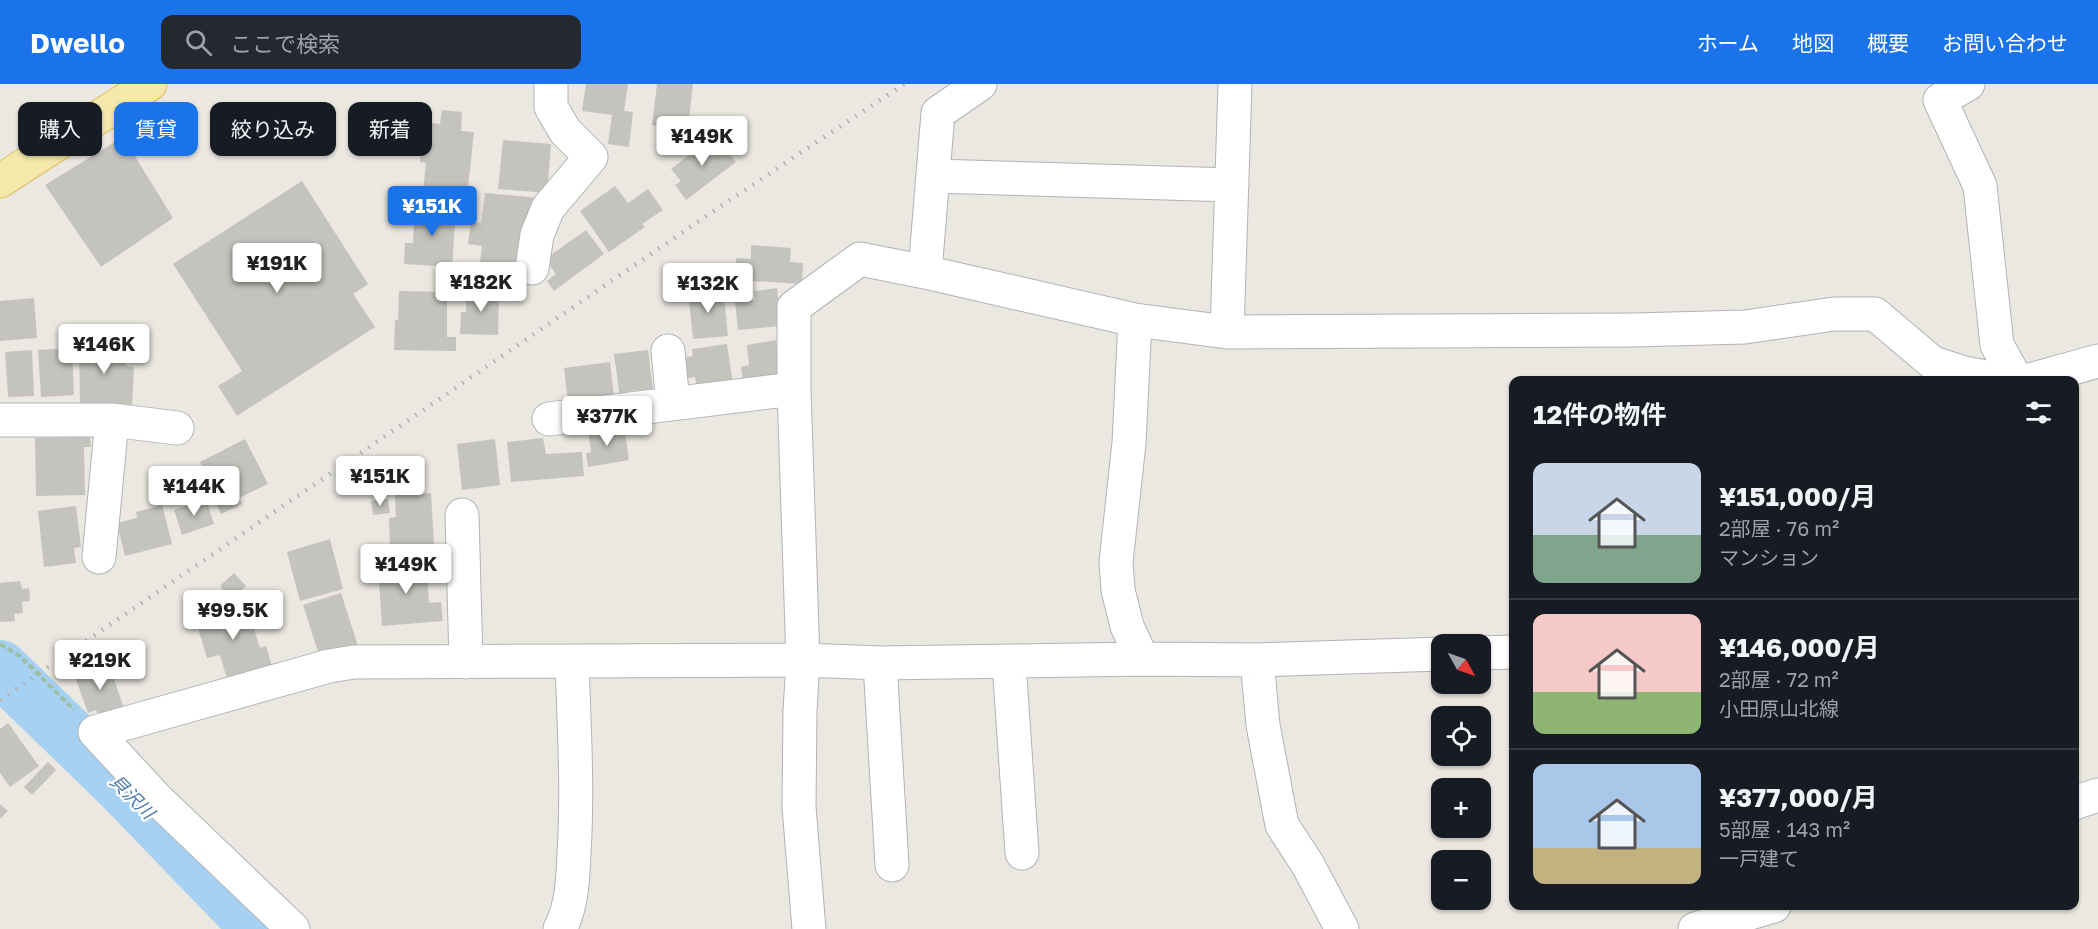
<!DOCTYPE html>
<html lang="ja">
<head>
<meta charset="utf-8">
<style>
  body { margin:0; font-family:"Golos Text","Noto Sans JP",sans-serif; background:#242831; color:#f1f3f6; height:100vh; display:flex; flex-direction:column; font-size:22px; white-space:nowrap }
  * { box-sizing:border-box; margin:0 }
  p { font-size:20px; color:#9ea1a6 }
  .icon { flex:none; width:33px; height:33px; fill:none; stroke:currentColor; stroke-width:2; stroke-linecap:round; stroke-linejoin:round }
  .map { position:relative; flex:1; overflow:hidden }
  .sheet { position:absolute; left:1509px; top:292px; width:570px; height:534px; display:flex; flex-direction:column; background:#171b24; border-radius:12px; box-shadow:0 2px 4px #0004 }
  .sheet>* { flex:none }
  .guide { position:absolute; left:18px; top:18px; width:570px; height:54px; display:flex; gap:12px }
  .needle { width:39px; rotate:130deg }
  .buttons { position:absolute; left:1431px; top:550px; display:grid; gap:12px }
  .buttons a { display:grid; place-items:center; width:60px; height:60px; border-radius:12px; background:#171b24; box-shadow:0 2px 4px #0004; font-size:30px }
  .price { position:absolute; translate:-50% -51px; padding:0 14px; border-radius:6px; background:#fff; color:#222; font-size:20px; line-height:39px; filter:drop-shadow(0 2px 3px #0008) }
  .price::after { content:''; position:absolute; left:50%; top:36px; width:18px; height:14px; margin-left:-9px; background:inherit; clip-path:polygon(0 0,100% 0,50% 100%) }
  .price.active { background:#1a73e8; color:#fff }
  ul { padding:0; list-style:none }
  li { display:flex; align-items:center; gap:18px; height:150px; padding:0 24px }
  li+li { border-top:2px solid #363941 }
  li span { display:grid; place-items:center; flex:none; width:168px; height:120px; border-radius:12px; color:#555 }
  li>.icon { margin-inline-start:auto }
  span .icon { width:72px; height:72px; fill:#fffc; stroke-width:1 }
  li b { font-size:26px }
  h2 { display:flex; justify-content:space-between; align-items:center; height:72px; padding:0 24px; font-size:26px }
  .tag { padding:0 21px; border-radius:12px; background:#171b24; box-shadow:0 2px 4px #0004; font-size:21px; line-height:54px }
  .tag.active { background:#1a73e8; color:#fff }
  header { display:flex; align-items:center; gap:36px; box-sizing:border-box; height:84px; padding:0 30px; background:#1a73e8; color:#fff }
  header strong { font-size:28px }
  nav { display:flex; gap:33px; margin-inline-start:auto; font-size:21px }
  .search { width:420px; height:54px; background:#242831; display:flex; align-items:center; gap:15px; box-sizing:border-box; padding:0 21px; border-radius:12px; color:#9ea1a6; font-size:22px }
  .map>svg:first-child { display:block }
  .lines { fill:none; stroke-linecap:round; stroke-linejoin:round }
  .river { stroke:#a7d1f3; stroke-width:56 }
  .building { fill:#c5c3bd }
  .minor-casing { stroke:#b1b3b6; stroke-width:35 }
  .major-casing { stroke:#debe65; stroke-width:35 }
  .path { stroke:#9abfa5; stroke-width:4; stroke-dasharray:6 3; stroke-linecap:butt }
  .minor { stroke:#fff; stroke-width:33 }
  .major { stroke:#f4e9ab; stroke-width:33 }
  .rail { stroke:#afb0b0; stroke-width:4.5; stroke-dasharray:1.5 8; stroke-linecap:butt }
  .labels { text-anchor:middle; stroke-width:4.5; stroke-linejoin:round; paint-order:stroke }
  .water-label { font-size:18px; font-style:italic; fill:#4b79aa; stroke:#fff }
</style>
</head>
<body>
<header>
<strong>Dwello</strong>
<div class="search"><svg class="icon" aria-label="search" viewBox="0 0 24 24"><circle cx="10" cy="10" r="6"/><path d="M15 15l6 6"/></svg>ここで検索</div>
<nav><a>ホーム</a><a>地図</a><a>概要</a><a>お問い合わせ</a></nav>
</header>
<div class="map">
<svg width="2098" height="845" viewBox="0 0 2098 845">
  <rect width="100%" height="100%" fill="#eae8e0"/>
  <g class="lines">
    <!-- river -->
    <path class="river" d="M0,584L121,701L260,845"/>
  </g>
  <!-- building -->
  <path class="building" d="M586,0H628L624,27L633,28L629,63L608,60L612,31L582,27Z
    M657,0H693L688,45L652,41Z
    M442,26L462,28L461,47L474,48L467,113L423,109L426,79L420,78L424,38L440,40Z
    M715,51L736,78L686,116L675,101L681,97L671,85Z
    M123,53L173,134L101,183L45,101Z
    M503,56L551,60L547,109L498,105Z
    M302,97L368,200L353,210L375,243L237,332L218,302L242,287L173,180Z
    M615,102L628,119L648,105L663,126L642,140L645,143L609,168L580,127Z
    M485,109L540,114L524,181L508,180L507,190L479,187L482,162L468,160L471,138L481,139Z
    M415,122L456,124L452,183L404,180L405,159H413Z
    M586,146L604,170L554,207L547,197L556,190L545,175Z
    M751,161L791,164L790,178L803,179L802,200L735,196L736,174L751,175Z
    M723,204L728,252L693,255L688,208Z
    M777,204L781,242L738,246L735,218L755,216L754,207Z
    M466,206L499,207L498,251L460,250L461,228H466Z
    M399,207L447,208V253H456V267L394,266L395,236H398Z
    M34,214L37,254L0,257V217Z
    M105,254L127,282L134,283L132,321H80L79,256Z
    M776,256L781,293L743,298L741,283L749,281L747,261Z
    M727,260L733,300L697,305L695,293L683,295L680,274L693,272L692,265Z
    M72,264L74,311L41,313L38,266Z
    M32,266L34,312L8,313L5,268Z
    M648,266L653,305L630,307L631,313L620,315L614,270Z
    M610,278L614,313L568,319L564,284Z
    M624,342L629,376L588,383L586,369L591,368L588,347Z
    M90,349L91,363H84L85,411L36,412L35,354L67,353V350Z
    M543,354L546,370L582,368L584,392L511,398L507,358Z
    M245,355L268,400L239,414L242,420L221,430L208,403L211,401L200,378Z
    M495,355L500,401L462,406L457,360Z
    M431,409L434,460L390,462L389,434L396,433L395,411Z
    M206,415L214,440L182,451L174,426Z
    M388,415L390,429L373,431L371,417Z
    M162,421L172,460L125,472L117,439L137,434L136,428Z
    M76,422L81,463L74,464L76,479L44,483L38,427Z
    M330,455L343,505L300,517L287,468Z
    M426,477L429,519L441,518L443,537L382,542L378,481Z
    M234,489L246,502L232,515L220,502Z
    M20,497L22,505L29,504L30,517L22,518L23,529L14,530L15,537L0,538V499Z
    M341,509L358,562L320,574L303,521Z
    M246,520L260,564L266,562L272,582L227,595L220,571L207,574L195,535Z
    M108,578L125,627L100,636L96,626L88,629L74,590Z
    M8,639L39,682L10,703L0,689V645Z
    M48,678L56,686L32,711L24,703Z
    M0,720L8,727L0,735Z"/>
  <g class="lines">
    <defs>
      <path id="minor" d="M1968,0L1940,16L1980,102L1997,261L2017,297
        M934,92L1232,101
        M532,184L537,151L548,124L591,73L565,47L551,23V0
        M925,188L938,29L980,0
        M1135,236L1129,359L1116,478L1118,506L1127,542L1142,575
        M1227,248L1235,0
        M668,267L673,319
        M2026,297L2098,277
        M549,335L794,305
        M0,336H112L177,344
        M462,431L466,578
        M99,473L112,336
        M1480,569L1514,568
        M1257,576L1263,641L1282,741L1308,781L1342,845
        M1009,578L1022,769
        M880,579L892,781
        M2074,719L2098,711
        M293,845L157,715L95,648L329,582L354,578L803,576L880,579L1142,575L1257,576L1442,570
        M560,845C572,823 573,794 574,769C578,705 574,641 572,577
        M809,845L799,723L800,627L803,576L794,305V223L860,175L925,188L1135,236L1227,248L1633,246L1745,243L1834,230H1875L1933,279L1964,289L2008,297
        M1695,845L1774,822"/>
      <path id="major" d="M0,97L150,0"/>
    </defs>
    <!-- minor casing -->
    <use href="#minor" class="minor-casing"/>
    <!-- major casing -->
    <use href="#major" class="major-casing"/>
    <!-- path -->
    <path class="path" d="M0,560L20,572L74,626"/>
    <!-- minor -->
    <use href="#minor" class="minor"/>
    <!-- major -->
    <use href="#major" class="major"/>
    <!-- rail -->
    <path class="rail" d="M0,616L721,122L904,0"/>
  </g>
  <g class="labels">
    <!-- water labels -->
    <g class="water-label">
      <text transform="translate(132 713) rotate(45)" y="6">貝沢川</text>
    </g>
  </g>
</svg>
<div class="buttons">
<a><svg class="needle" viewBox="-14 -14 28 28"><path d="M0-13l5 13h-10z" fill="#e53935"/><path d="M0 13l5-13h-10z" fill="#9ea1a6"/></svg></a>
<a><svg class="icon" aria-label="locate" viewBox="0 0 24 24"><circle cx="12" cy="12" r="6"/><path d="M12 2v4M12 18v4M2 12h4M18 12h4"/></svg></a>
<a>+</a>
<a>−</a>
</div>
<b class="price" style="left:702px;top:83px">¥149K</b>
<b class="price active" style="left:432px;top:153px">¥151K</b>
<b class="price" style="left:277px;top:210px">¥191K</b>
<b class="price" style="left:481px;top:229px">¥182K</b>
<b class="price" style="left:708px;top:230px">¥132K</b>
<b class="price" style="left:104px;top:291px">¥146K</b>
<b class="price" style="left:607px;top:363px">¥377K</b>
<b class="price" style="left:380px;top:423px">¥151K</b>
<b class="price" style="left:194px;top:433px">¥144K</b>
<b class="price" style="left:406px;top:511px">¥149K</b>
<b class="price" style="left:233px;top:557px">¥99.5K</b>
<b class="price" style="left:100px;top:607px">¥219K</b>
<div class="guide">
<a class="tag">購入</a>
<a class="tag active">賃貸</a>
<a class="tag">絞り込み</a>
<a class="tag">新着</a>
</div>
<section class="sheet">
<h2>12件の物件<svg class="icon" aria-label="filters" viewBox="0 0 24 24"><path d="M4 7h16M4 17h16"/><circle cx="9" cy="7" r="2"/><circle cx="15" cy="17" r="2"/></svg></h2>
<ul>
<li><span style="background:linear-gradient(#c9d6e8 60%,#7fa58c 0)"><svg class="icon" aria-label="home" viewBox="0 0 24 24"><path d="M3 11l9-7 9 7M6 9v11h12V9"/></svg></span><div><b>¥151,000/月</b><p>2部屋 · 76 m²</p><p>マンション</p></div></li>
<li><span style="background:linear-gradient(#f6c9c9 65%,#8fb573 0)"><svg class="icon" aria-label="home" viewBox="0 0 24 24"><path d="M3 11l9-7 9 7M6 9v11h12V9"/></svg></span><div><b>¥146,000/月</b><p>2部屋 · 72 m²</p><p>小田原山北線</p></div></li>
<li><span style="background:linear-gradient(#a9c7e8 70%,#c2b280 0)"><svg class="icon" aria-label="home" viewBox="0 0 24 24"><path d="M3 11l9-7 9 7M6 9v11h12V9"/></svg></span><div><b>¥377,000/月</b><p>5部屋 · 143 m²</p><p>一戸建て</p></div></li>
</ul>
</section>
</div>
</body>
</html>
